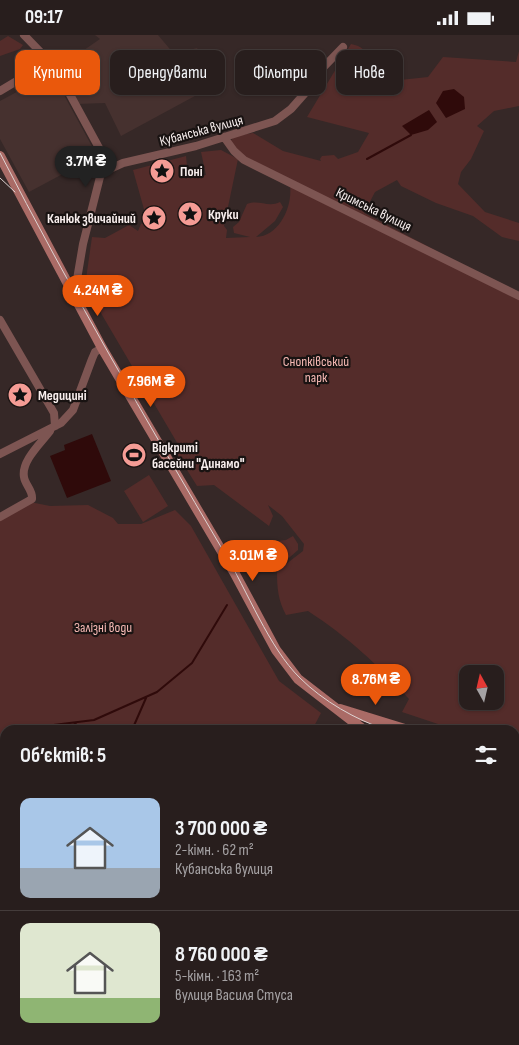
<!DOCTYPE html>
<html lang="uk">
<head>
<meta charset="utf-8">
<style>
  body { margin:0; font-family:"Sofia Sans Condensed",sans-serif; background:#342b2a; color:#f1f3f6; height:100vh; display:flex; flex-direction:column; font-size:19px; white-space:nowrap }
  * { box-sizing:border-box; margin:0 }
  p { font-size:16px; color:#a5a2a4 }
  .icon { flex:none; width:28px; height:28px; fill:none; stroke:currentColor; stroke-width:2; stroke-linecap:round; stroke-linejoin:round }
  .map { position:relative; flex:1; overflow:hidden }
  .drawer { position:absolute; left:0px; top:690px; width:520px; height:320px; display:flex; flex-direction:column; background:#281e1d; border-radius:15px 15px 0 0; box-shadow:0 1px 4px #0004,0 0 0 1px #443c3b }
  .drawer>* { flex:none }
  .hud { position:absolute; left:15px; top:15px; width:490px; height:45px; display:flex; gap:10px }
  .needle { width:32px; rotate:352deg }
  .controls { position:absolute; left:459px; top:630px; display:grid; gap:10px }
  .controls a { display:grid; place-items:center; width:45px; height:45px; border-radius:10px; background:#281e1d; box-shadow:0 1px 4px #0004,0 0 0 1px #443c3b; font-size:25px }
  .price { position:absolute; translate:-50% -42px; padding:0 11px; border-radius:18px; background:#ea580c; color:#fff; font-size:16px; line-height:32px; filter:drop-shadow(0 1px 2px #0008) }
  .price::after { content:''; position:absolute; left:50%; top:30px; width:15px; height:11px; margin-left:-8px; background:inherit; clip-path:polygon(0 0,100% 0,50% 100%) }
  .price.selected { background:#222; color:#fff }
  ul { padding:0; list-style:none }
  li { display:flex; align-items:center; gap:15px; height:125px; padding:0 20px }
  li+li { border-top:1px solid #443c3b }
  li span { display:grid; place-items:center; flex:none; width:140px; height:100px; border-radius:10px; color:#555 }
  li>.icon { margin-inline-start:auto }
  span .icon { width:60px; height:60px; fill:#fffc; stroke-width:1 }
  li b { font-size:21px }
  h2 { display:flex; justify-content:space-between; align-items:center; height:60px; padding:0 20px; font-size:21px }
  .chip { padding:0 18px; border-radius:10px; background:#281e1d; box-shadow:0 1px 4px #0004,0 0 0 1px #443c3b; font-size:18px; line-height:45px }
  .chip.selected { background:#ea580c; color:#fff }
  .status { display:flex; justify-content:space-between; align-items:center; height:35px; padding:0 25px; background:#281e1d; direction:ltr }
  .status svg { height:14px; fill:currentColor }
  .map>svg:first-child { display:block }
  .built { fill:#46312f }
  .green { fill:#542c2a; fill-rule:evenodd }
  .water { fill:#2f0a0a }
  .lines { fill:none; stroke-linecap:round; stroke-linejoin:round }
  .stream { stroke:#2f0a0a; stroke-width:2 }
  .street { stroke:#7d5552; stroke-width:8 }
  .secondary { stroke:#aa6b66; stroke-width:10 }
  .tram { stroke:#ded4d3; stroke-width:1 }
  .labels { text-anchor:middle; stroke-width:4.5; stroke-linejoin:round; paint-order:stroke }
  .street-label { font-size:14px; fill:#f7eeed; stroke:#191312 }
  .poi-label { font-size:14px; font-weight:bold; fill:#f7eeed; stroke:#191312; text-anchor:start }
  .park-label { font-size:14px; fill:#f6b9b4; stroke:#191312 }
</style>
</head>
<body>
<div class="status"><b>09:17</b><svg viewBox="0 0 49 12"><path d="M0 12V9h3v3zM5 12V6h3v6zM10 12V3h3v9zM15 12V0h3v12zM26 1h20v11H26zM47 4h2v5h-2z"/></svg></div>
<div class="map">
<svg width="519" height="1010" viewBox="0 0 519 1010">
  <rect width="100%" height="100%" fill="#362827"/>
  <!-- built -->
  <path class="built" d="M95,0H158L174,19L197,13L217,49L121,101L105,68L77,69L58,33L100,4Z
    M52,38L101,128L91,133L87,126L29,157L0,104V66Z"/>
  <!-- green -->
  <path class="green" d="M8,1L23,10L20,14L0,21V6Z
    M351,9C373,13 368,30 372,48L428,42L443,22L516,27L519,16V71L494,76L477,91L484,96L471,124L461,137L458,149L485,177L519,188V206L502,202L473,181L436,168L401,151L397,145L375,157L364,178L519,259V724L515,721V695H456L402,677L409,664C377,629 348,602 308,576L286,580C278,565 277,553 277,536L303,516L304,509L282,481L268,470L273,481L269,491L214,450L197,451L174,414V410L179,411L85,251L92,202L105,203L129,190L138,196L141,189L147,185L133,135L186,121L188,141L206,140L201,117L221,115L238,124L224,191L227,195L226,203L250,202L234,198L233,192L239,187L247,169C259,164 268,173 280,167L283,172L275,186L256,202C281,201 295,167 289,145C268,135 245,127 230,107L234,101L253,98L283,116L321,126L320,124L322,121L334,120L338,124L358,117L369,98L307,82ZM468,639H495V666H468Z
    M149,440L168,471L143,487L124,456Z
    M30,467L50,471L88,470L113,483L118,489H141L175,475L191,491L279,646L321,678L312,695H5V843L0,834V484Z
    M293,501L298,509V515L282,529L276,530L274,528L277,520V506L286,505Z
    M266,1005H330L329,1010H264Z"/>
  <!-- water -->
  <path class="water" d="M454,54L464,62L465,74L446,83L436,68L443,56Z
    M429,75L437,87L428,95L411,100L402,91Z
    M92,399L111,446L67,463L50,421L65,415L64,410Z"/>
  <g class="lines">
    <!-- stream -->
    <path class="stream" d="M367,124L411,100
      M29,693L94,685L157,657L192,628L227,570
      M68,695L76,688
      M132,695L146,663"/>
    <!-- street -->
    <path class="street" d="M24,0L55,32L110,133
      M0,56L50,26
      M224,102L234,116L244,125L519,261
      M74,262L83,209L101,138L123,128L196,111L275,86L291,74L306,57L316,40L343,12
      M0,285L54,378L55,391
      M0,419L61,388L73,375L92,324L95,317L102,313
      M0,482L32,464C33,455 25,450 24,442C21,426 41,408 50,396
      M0,843L5,851
      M515,853L519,854
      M515,906L519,902
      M98,1005L102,1010
      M6,1010L7,1005
      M127,1010L129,1005
      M257,1010L259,1005"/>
    <!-- secondary -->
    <path class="secondary" d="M0,121L102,313L234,537L276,615L298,644L364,695
      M340,674L408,695
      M515,739L519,741
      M515,751L519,754"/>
    <!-- tram -->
    <path class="tram" d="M0,118C70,254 146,385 224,517C247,555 269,613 300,643C323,666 356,685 387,695
      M0,143L15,157
      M515,747L519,750"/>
  </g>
  <!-- icons -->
  <defs>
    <symbol id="sight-disc" viewBox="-11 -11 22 22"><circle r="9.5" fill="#f59c95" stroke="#191312"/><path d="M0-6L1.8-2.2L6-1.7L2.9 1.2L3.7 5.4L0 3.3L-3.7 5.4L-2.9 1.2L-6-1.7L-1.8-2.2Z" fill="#111"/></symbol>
    <symbol id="stadium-disc" viewBox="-11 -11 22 22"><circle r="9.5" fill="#f59c95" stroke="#191312"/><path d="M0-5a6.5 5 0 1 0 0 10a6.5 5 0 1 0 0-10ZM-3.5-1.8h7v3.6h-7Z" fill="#111"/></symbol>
  </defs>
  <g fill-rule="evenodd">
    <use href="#sight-disc" x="148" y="122" width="28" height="28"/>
    <use href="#sight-disc" x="176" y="165" width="28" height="28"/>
    <use href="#sight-disc" x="140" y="169" width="28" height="28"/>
    <use href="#sight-disc" x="6" y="346" width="28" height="28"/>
    <use href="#stadium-disc" x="120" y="406" width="28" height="28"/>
  </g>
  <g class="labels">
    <!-- street labels -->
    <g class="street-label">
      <text transform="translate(201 95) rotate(-15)" y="5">Кубанська вулиця</text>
      <text transform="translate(374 174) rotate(26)" y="5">Кримська вулиця</text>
    </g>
    <!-- poi labels -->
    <g class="poi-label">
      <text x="180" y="141">Поні</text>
      <text x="208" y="184">Круки</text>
      <text x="136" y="188" text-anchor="end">Канюк звичайний</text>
      <text x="38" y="365">Медицині</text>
      <text x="152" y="417">Відкриті<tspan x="152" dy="16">басейни "Динамо"</tspan></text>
    </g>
    <!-- park labels -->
    <g class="park-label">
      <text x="316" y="331">Снопківський<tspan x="316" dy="16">парк</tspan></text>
      <text x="103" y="597">Залізні води</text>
    </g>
  </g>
</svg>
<div class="controls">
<a><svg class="needle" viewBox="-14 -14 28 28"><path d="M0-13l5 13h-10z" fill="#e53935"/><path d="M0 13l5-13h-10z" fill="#a5a2a4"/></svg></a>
</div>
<b class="price selected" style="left:86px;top:153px">3.7M ₴</b>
<b class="price" style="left:98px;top:282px">4.24M ₴</b>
<b class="price" style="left:151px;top:373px">7.96M ₴</b>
<b class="price" style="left:253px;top:547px">3.01M ₴</b>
<b class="price" style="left:376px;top:671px">8.76M ₴</b>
<div class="hud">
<a class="chip selected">Купити</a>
<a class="chip">Орендувати</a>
<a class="chip">Фільтри</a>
<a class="chip">Нове</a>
</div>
<section class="drawer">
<h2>Об’єктів: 5<svg class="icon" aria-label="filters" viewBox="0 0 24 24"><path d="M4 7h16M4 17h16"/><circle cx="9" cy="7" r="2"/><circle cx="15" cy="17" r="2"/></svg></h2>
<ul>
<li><span style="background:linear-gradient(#a9c7e8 70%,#9aa5b1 0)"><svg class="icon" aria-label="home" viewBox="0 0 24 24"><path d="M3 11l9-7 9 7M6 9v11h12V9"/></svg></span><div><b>3 700 000 ₴</b><p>2-кімн. · 62 m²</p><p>Кубанська вулиця</p></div></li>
<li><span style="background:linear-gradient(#dfe7d0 75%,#8fb573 0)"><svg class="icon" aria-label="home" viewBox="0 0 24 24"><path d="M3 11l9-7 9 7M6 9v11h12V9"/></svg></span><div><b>8 760 000 ₴</b><p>5-кімн. · 163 m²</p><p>вулиця Василя Стуса</p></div></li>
</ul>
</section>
</div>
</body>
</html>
